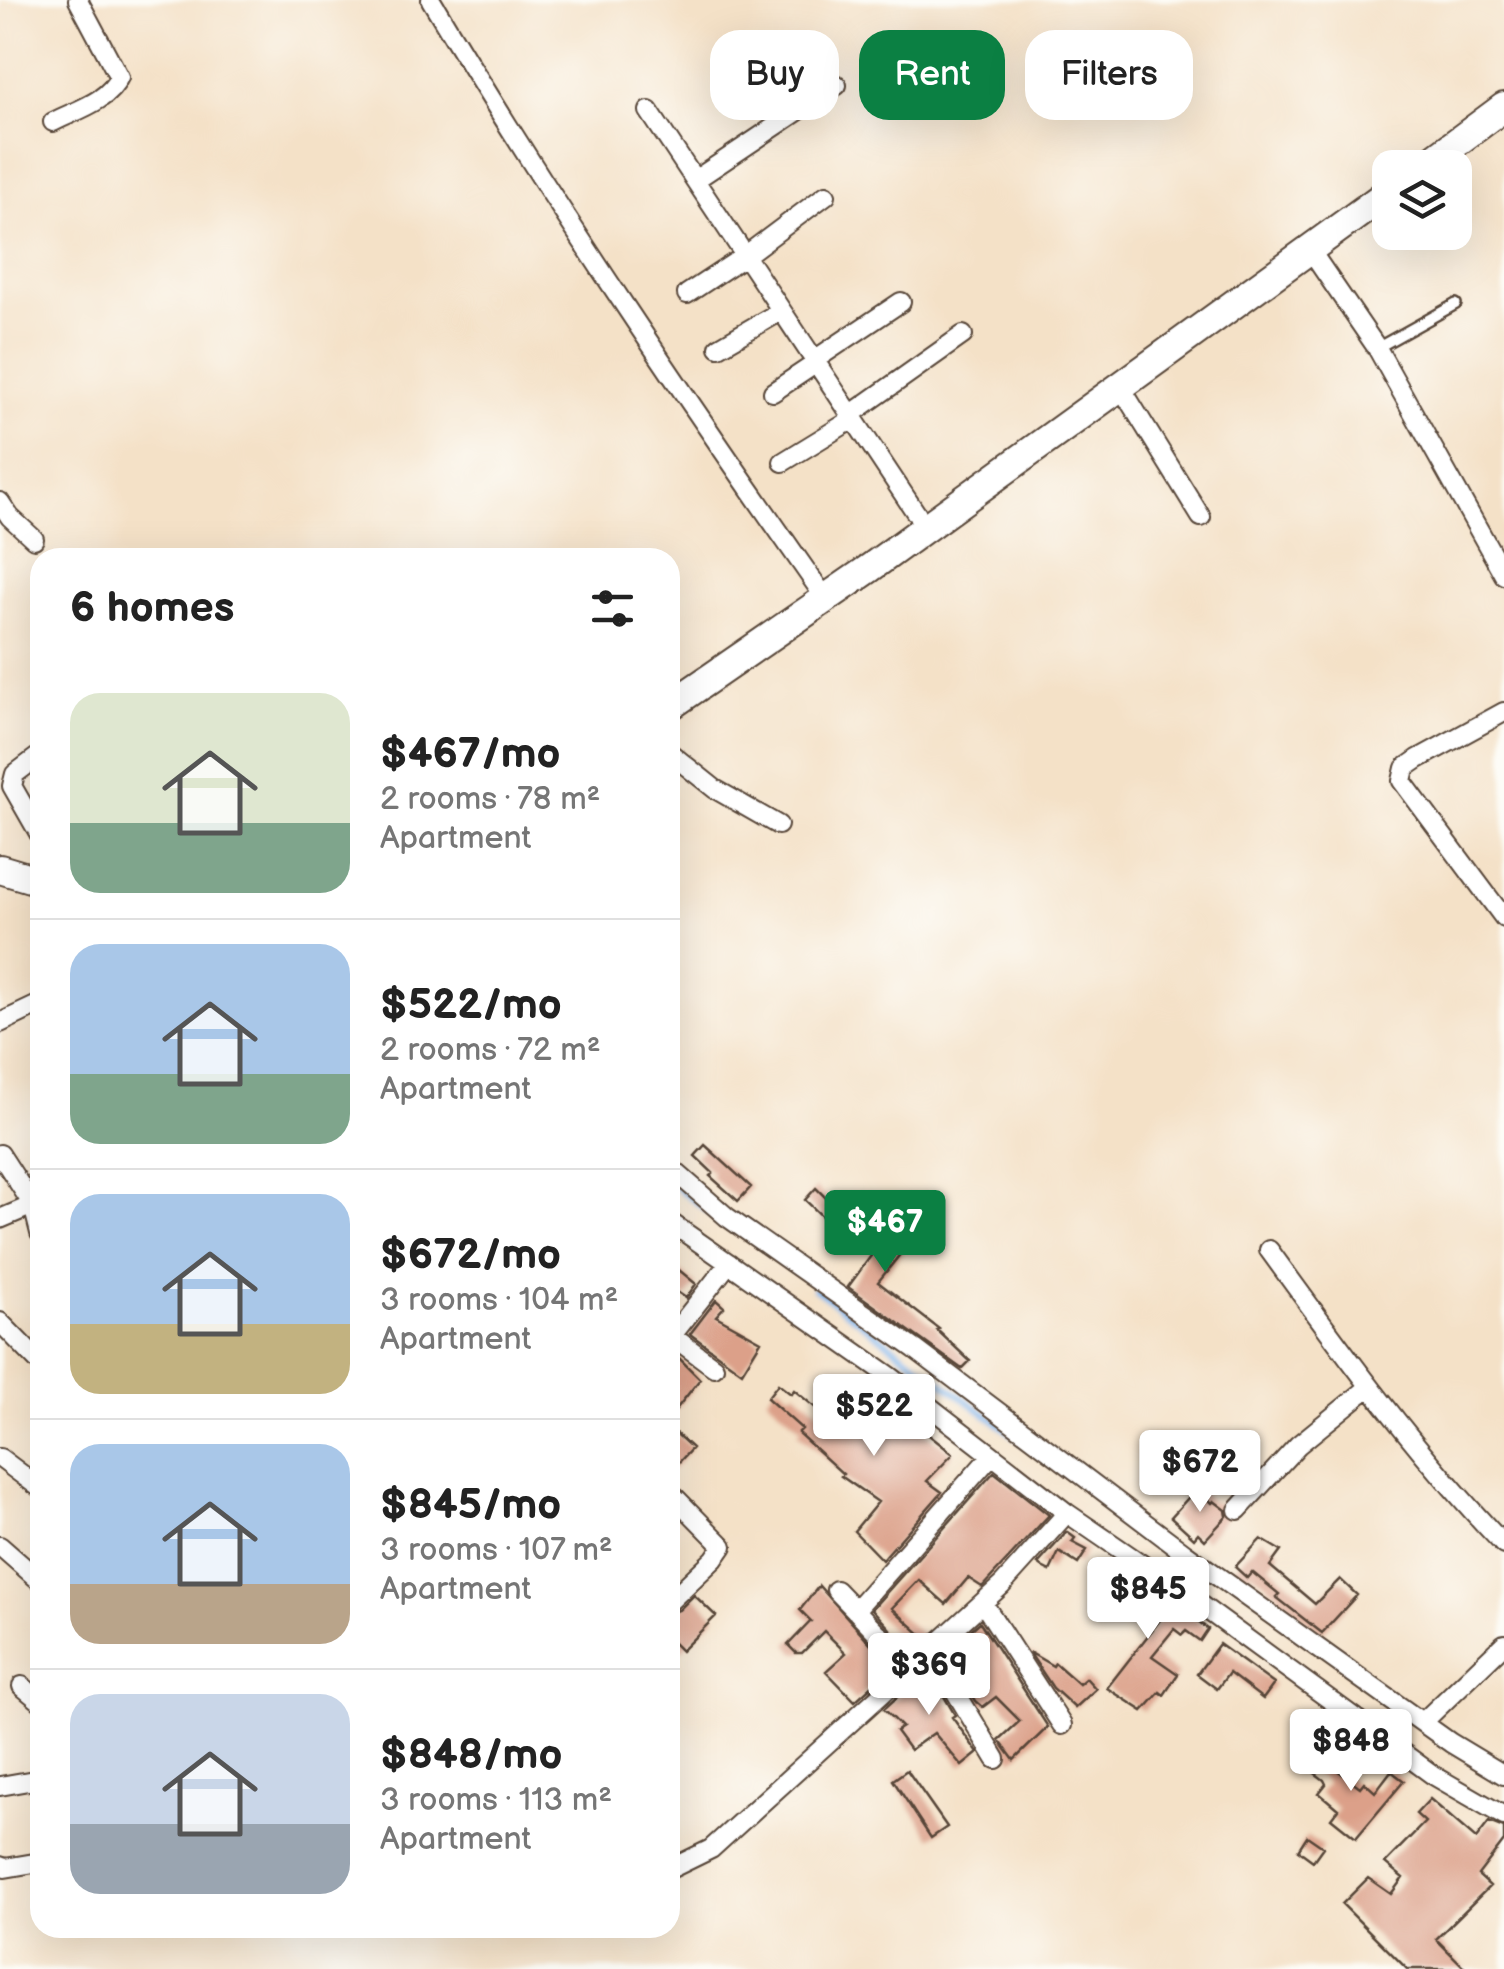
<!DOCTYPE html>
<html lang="en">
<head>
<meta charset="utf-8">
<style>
  body { margin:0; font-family:"Balsamiq Sans",sans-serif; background:#f6f6f6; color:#222; height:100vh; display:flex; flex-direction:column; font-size:38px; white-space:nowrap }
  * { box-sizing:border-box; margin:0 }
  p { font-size:32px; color:#767676 }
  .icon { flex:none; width:55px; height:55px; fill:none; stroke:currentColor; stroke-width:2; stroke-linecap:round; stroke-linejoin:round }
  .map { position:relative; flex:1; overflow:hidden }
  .details { position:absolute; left:30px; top:548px; width:650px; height:1390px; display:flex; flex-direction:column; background:#fff; border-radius:30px; box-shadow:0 10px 40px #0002 }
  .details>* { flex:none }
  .top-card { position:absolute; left:710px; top:30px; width:642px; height:90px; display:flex; gap:20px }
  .tools { position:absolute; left:1372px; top:150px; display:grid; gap:20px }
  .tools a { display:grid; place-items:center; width:100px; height:100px; border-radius:20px; background:#fff; box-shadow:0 10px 40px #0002; font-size:50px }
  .price { position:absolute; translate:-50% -85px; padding:0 22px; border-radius:10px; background:#fff; color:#222; font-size:32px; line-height:65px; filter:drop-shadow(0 2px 5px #0008) }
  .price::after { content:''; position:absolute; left:50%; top:60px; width:30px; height:22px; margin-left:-15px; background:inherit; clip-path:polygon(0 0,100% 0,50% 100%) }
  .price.on { background:#0b8043; color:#fff }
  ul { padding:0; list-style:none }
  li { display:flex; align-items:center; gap:30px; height:250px; padding:0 40px }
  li+li { border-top:2px solid #e0e0e0 }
  li span { display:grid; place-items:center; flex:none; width:280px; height:200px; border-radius:30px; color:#555 }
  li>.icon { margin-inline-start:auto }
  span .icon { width:120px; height:120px; fill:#fffc; stroke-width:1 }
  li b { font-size:42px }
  h2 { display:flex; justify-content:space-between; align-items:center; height:120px; padding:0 40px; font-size:42px }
  .chip { padding:0 35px; border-radius:30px; background:#fff; box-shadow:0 10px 40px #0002; font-size:35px; line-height:90px }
  .chip.on { background:#0b8043; color:#fff }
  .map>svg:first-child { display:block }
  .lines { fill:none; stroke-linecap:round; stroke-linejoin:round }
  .stream { stroke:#7db4ec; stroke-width:6 }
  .building { fill:#dca089 }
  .lane-casing { stroke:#574537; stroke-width:14 }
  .street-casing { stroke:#574537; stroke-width:22 }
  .secondary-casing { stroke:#574537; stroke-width:32 }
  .lane { stroke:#fff; stroke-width:9 }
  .street { stroke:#fff; stroke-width:18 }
  .secondary { stroke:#fff; stroke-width:28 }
</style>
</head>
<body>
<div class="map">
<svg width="1504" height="1969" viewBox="0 0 1504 1969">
  <rect width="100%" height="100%" fill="#fdfcf7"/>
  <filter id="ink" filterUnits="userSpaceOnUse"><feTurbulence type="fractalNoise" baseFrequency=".01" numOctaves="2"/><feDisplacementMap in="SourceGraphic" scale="20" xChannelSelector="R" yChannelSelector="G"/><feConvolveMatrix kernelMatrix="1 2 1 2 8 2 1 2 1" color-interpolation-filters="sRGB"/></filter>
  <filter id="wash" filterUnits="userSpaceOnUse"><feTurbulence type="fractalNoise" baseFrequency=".0048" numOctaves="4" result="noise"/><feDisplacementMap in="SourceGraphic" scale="40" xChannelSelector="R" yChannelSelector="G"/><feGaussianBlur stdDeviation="2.25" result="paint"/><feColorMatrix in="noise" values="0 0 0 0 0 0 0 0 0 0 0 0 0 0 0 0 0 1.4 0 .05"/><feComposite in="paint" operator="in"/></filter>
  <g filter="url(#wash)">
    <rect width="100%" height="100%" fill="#f4e1c7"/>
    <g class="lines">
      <!-- stream -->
      <path class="stream" d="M670,1182L715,1217
        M815,1289L1026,1444"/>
    </g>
    <g id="blocks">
      <!-- building -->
      <path class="building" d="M705,1145L751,1187L738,1201L710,1176L713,1173L695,1156Z
        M816,1188L839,1211L851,1197L891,1231L894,1228L910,1242L878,1282L939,1329L937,1330L970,1361L962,1369L848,1287L879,1245L840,1211L830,1224L805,1200Z
        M679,1270L696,1284L686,1298L670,1287Z
        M716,1300L724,1307L716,1316L761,1341L742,1372L690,1334Z
        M673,1352L700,1379L670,1417V1353Z
        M870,1381L888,1394L886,1397L915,1415L911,1421L953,1454L927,1481L942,1492L882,1560L854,1531L878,1502L841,1476L843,1474L798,1433L802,1429L767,1398L778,1384L791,1394L794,1390L822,1413L826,1408L842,1422Z
        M670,1428L692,1448L670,1472Z
        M994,1472L1049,1515L982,1587L968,1578L946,1604L919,1580L892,1608L925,1638L855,1701L826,1671L846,1653L824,1631L802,1653H796L788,1645L811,1621L800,1610L819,1586L880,1654L886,1657L897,1655L901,1641L872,1609Z
        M1197,1488L1212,1503L1214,1501L1226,1510L1227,1516L1205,1540L1198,1533L1194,1538L1171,1517Z
        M1067,1532L1075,1538L1072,1542L1087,1550L1078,1564L1059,1552L1050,1571L1042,1567L1038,1564Z
        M1261,1539L1281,1551L1270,1566L1315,1604L1340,1579L1357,1595L1322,1633L1276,1597L1279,1594L1252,1572L1247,1578L1235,1567Z
        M1121,1566L1137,1576L1172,1610L1176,1604L1208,1629L1200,1641L1186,1631L1182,1635L1174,1629L1152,1656L1178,1674L1164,1695L1160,1692L1143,1711L1107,1688L1160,1620L1136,1599L1126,1614L1108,1601L1118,1587L1111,1582Z
        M694,1595L716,1616L681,1651L670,1640V1613L679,1610Z
        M980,1622L1048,1727L1014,1760L999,1740L1020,1721L996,1697L983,1707L976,1701L946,1652Z
        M1219,1644L1274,1684L1263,1699L1229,1673L1217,1689L1197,1674Z
        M1029,1652L1053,1666L1055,1663L1079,1684L1086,1678L1096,1689L1075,1708L1053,1688Z
        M928,1669L955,1715L952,1717L978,1753L962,1766L934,1733L910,1750L896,1731L902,1727L884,1709Z
        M1309,1749L1360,1787L1364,1782L1375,1792L1391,1771L1404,1781L1356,1838L1331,1818L1338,1809L1319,1793L1326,1784L1324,1780L1299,1761Z
        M907,1770L947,1827L931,1838L893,1780Z
        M1430,1799L1476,1839L1489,1822L1504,1828V1841L1478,1875L1490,1886L1436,1939L1466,1969H1407L1342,1904L1368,1878L1391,1894L1403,1878L1385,1863L1425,1822L1416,1814Z
        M1307,1836L1323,1847L1313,1861L1298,1850Z"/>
    </g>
  </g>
  <g filter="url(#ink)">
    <use href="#blocks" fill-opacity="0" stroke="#574537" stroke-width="2.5"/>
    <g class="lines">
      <defs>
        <path id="lane" d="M1377,348L1456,304"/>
        <path id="street" d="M431,0C554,206 688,402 826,599
          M649,111L926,528
          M53,122C76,110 108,102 119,77L78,0
          M695,180L837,85
          M1310,250L1377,348L1504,575
          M687,294L746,255L826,195
          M719,347L781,311
          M813,361L901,302
          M1120,386L1201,517
          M773,392L815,364
          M850,415L963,335
          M783,462L853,419
          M0,502L10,517L34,539
          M1504,712L1418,759L1405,768L1402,781L1504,918
          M670,753L715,789L778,825
          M40,755L15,774L12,786L40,835
          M0,1023L40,1004
          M0,1154L33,1205
          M670,1167L727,1217L915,1349L1185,1553L1451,1743L1504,1775
          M0,1219L33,1205L40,1233
          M670,1222L890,1376L1067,1513L1184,1593L1433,1775L1504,1816
          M1269,1250C1343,1352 1417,1454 1504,1545
          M0,1322L40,1363
          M672,1336L714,1367
          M670,1338L729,1263
          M0,1458L40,1488
          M670,1492L723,1546L714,1559L670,1601
          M1238,1510L1298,1445L1368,1388
          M0,1546L40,1581
          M836,1590L889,1645
          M983,1603L1062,1725
          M855,1610L991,1456
          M931,1651L996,1759
          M22,1686L40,1701
          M1423,1722L1504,1644
          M0,1786L40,1779
          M0,1866L5,1868L40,1862
          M670,1869L711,1849L1002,1585L1067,1513"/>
        <path id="secondary" d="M1422,168L1504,107
          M670,706L870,568L1390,191
          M0,869L40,881"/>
      </defs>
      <!-- lane casing -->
      <use href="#lane" class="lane-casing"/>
      <!-- street casing -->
      <use href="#street" class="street-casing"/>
      <!-- secondary casing -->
      <use href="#secondary" class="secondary-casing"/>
      <!-- lane -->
      <use href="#lane" class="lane"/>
      <!-- street -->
      <use href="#street" class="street"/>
      <!-- secondary -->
      <use href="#secondary" class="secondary"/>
    </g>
  </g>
</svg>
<div class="tools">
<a><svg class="icon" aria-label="layers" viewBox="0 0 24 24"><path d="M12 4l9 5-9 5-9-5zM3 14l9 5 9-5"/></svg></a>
</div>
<b class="price on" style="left:885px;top:1275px">$467</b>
<b class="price" style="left:874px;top:1459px">$522</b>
<b class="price" style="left:1200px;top:1515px">$672</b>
<b class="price" style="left:1148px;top:1642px">$845</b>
<b class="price" style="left:929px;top:1718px">$369</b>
<b class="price" style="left:1351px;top:1794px">$848</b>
<div class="top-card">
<a class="chip">Buy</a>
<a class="chip on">Rent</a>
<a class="chip">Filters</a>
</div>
<section class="details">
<h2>6 homes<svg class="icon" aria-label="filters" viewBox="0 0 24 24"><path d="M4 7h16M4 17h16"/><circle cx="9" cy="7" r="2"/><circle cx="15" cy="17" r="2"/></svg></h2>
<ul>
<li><span style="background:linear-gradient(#dfe7d0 65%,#7fa58c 0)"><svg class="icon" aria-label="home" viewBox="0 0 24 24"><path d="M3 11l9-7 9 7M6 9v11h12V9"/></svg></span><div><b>$467/mo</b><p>2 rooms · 78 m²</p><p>Apartment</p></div></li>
<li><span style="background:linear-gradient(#a9c7e8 65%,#7fa58c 0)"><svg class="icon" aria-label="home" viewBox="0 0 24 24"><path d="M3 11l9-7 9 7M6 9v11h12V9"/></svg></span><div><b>$522/mo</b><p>2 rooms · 72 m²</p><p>Apartment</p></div></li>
<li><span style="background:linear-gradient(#a9c7e8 65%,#c2b280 0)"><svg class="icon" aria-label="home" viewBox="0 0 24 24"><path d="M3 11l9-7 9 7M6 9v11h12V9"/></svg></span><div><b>$672/mo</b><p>3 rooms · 104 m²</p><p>Apartment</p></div></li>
<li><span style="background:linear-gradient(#a9c7e8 70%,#b9a48a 0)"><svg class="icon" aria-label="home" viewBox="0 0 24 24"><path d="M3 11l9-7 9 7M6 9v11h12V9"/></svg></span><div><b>$845/mo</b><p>3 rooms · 107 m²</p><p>Apartment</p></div></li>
<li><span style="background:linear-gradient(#c9d6e8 65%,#9aa5b1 0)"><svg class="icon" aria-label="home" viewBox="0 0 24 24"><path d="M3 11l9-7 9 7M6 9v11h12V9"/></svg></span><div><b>$848/mo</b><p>3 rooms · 113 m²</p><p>Apartment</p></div></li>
</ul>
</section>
</div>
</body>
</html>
